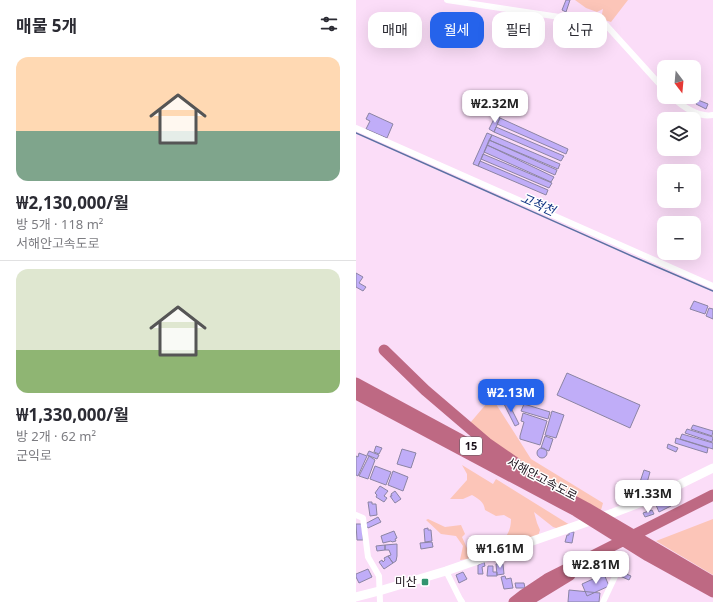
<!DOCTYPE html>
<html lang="ko">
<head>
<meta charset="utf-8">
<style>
  body { margin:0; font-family:"Noto Sans","Noto Sans KR",sans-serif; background:#f7f7f7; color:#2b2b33; height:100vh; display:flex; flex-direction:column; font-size:15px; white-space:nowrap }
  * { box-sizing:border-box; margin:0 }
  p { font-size:13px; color:#7c7c81 }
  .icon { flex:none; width:22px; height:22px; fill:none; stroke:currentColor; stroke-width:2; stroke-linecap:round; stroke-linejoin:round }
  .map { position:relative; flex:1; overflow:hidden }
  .side { display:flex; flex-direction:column; background:#fff; width:356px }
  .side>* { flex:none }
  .guide { position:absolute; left:12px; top:12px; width:285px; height:36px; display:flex; gap:8px }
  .needle { width:26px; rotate:164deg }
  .buttons { position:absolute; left:301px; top:60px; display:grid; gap:8px }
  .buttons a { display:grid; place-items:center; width:44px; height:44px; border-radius:8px; background:#fff; box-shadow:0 4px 16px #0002; font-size:20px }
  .price { position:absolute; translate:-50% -34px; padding:0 9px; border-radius:8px; background:#fff; color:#222; font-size:13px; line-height:26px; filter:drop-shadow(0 1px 2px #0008) }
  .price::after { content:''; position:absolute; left:50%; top:24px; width:12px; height:9px; margin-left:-6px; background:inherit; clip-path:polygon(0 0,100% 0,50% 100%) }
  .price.on { background:#2563eb; color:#fff }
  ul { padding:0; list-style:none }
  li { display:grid; align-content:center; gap:8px; height:212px; padding:0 16px }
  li+li { border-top:1px solid #e1e1e2 }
  li span { display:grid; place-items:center; height:124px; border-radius:12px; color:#555 }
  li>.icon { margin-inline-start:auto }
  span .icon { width:72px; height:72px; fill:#fffc; stroke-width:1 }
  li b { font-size:17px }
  h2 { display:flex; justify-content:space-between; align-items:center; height:48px; padding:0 16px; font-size:17px }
  .chip { padding:0 14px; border-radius:12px; background:#fff; box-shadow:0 4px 16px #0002; font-size:14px; line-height:36px }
  .chip.on { background:#2563eb; color:#fff }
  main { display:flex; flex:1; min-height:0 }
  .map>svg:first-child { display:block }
  .green { fill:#fcc5b8 }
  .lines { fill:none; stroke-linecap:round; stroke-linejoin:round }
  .stream { stroke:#5c71a3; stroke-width:1.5 }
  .building { fill:#c0adf8; stroke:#8b84a3 }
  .street { stroke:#fff; stroke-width:6 }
  .secondary { stroke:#fff; stroke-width:9 }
  .highway { stroke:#be6983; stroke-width:11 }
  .poi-dot { fill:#31946f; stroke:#fff; stroke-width:1.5 }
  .labels { text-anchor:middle; stroke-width:3; stroke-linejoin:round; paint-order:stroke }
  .shield { fill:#fff; stroke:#5f585f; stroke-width:1 }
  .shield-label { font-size:11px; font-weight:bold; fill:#1b111b }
  .street-label { font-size:12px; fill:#1b111b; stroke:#fff }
  .poi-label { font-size:12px; fill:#1b111b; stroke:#fff; text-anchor:end }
  .water-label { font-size:13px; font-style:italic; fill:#133684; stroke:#fff }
</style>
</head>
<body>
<main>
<section class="side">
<h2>매물 5개<svg class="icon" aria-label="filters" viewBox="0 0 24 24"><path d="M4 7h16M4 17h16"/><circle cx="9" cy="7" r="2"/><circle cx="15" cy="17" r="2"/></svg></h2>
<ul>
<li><span style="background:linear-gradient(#ffd9b3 60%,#7fa58c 0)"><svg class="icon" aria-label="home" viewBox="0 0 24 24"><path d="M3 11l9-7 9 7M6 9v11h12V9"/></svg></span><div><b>₩2,130,000/월</b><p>방 5개 · 118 m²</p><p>서해안고속도로</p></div></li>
<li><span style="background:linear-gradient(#dfe7d0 65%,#8fb573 0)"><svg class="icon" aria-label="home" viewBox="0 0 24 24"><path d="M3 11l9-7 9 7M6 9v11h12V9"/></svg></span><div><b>₩1,330,000/월</b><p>방 2개 · 62 m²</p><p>군익로</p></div></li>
</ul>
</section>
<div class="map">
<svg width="357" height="602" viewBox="0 0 357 602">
  <rect width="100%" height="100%" fill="#fbddf8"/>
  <!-- green -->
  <path class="green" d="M219,0H272L255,22L245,19L247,9L241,12L230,8Z
    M137,396L140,404L175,459L247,503L245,510L202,487L140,447L114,423Z
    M106,465L137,484L140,479L214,525L203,529L197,527L178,512L181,523L184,530L182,536L141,551L135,547C148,541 155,534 155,519L148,515L140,516L129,510C128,502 123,499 116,495L107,499H94L111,480V474Z
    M72,519L89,527L105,525L109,534L106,537L114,555L118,554L120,558L104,560L107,546L100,536L85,534L70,520Z
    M357,519V575L300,541Z"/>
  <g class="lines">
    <!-- stream -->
    <path class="stream" d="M0,133L278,257L357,291"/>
  </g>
  <!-- building -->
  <path class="building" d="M210,0H214L210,12L206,10Z
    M342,100L352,104L350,109L340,104Z
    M13,113L37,124L31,138L10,129L14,121L10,119Z
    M140,115L144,118L138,132L133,129Z
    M144,118L212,149L210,154L141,124Z
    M140,127L208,156L205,161L138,132Z
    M131,133L136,135L122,166L117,164Z
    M136,135L204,164L202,169L133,140Z
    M133,140L201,170L199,175L131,145Z
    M131,145L198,177L195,182L128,152Z
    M127,154L196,183L193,188L125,159Z
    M124,161L192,190L190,195L122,166Z
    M0,273L7,277L3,283L10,287L7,291L0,287Z
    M338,301L352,306L349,314L334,309Z
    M353,308L357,309V319L350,316Z
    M211,373L284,405L274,428L201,395Z
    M153,392L164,397L162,400L152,395Z
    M151,400L163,424L159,426L147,402Z
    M168,404L194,412L192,419L165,411Z
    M196,411L208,415L200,438L189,435Z
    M167,413L191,421L184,445L164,439V436L168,422L165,421Z
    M337,425L357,431L356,436L335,429Z
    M331,429L357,437L356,442L329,433Z
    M326,434L357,443V449L324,439Z
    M189,436L197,439L193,451L185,448Z
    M320,438L352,448L351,453L319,443Z
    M312,444L322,448L320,452L311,448Z
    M20,446L26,448L23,454L18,452Z
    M181 453a5 5 0 1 1 10 0a5 5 0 1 1-10 0Z
    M46,449L60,453L55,468L41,464Z
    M13,451L23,455L21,459L11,455Z
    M3,453L11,456L2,476L0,475V456L2,457Z
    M13,456L19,460L12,479L3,476Z
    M19,466L35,472L30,485L14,479Z
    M288,470L294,472L289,490L282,488Z
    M37,471L52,477L47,491L32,485Z
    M24,486L32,491L28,496L31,498L28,502L20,497L21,495L19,493Z
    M39,491L45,499L39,503L34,496H36L35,494Z
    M310,500L311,503L313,502L315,506L303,512L300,505Z
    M12,502H16V504H20L21,515L14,516Z
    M296,510L298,514L289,517L287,513Z
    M22,517L25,522L12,528L9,524Z
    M0,524H6L7,540H1Z
    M72,528V530H75L76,541L69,542L68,529Z
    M38,531L41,538L39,539L40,541L36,542L35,541L27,543L25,536Z
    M213,532H218L216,543L209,542L211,535H213Z
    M76,542L77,547L65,549L64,543Z
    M41,544V556L40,561L37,563L32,556L35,555L33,550H29V545Z
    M29,545V550L21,551L20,546Z
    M32,556L37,563L28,569L23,562L26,560L27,562L29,560L28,558Z
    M128,562L129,566L126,567L127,574H122V565Z
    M140,564H147L148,574L141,575Z
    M132,566H137V572H141V576H131Z
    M12,569L16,577L3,583L0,577V574Z
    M107,572L111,579L103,583L100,575Z
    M266,572L275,576L273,580L264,576Z
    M248,574L253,586L231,596L226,584Z
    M149,576L150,579L155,578L157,588L148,589L145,577Z
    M159,583H168L169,588H160Z
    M213,590L244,593L243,602H212Z"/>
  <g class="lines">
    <!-- street -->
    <path class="street" d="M91,0L237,22L250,25L308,89
      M316,97C326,106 343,118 357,115
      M0,128L357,286
      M0,515L7,518L12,557L23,576L24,602
      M90,571L104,599L106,602
      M247,602L264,566"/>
    <!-- secondary -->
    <path class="secondary" d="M0,597L23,591L90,571L257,513L294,499L357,468"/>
    <!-- highway -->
    <path class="highway" d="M28,350L69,390L131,443L160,463
      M0,383L231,508L357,582
      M0,394L220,511L292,556L357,592
      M158,602L167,595L191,579L357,495
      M170,602L214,575"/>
  </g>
  <!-- markers -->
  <rect class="poi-dot" x="65" y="578" width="8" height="8" rx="2"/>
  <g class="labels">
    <!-- shield labels -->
    <rect class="shield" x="104" y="437" width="22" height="18" rx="3"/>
    <g class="shield-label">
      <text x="115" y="450">15</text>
    </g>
    <!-- street labels -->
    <g class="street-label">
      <text transform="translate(186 479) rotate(28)" y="4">서해안고속도로</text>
    </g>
    <!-- poi labels -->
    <g class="poi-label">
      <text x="61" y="586">미산</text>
    </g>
    <!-- water labels -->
    <g class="water-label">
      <text transform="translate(182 204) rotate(24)" y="5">고척천</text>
    </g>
  </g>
</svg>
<div class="buttons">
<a><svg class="needle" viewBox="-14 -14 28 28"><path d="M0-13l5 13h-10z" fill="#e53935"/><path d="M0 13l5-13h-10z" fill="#7c7c81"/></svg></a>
<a><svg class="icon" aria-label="layers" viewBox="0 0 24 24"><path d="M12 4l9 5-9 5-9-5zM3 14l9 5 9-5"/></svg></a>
<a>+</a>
<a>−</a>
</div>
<b class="price" style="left:139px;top:124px">₩2.32M</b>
<b class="price on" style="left:155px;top:413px">₩2.13M</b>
<b class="price" style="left:292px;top:514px">₩1.33M</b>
<b class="price" style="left:144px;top:569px">₩1.61M</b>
<b class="price" style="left:240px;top:585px">₩2.81M</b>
<div class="guide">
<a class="chip">매매</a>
<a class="chip on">월세</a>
<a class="chip">필터</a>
<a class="chip">신규</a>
</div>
</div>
</main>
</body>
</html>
